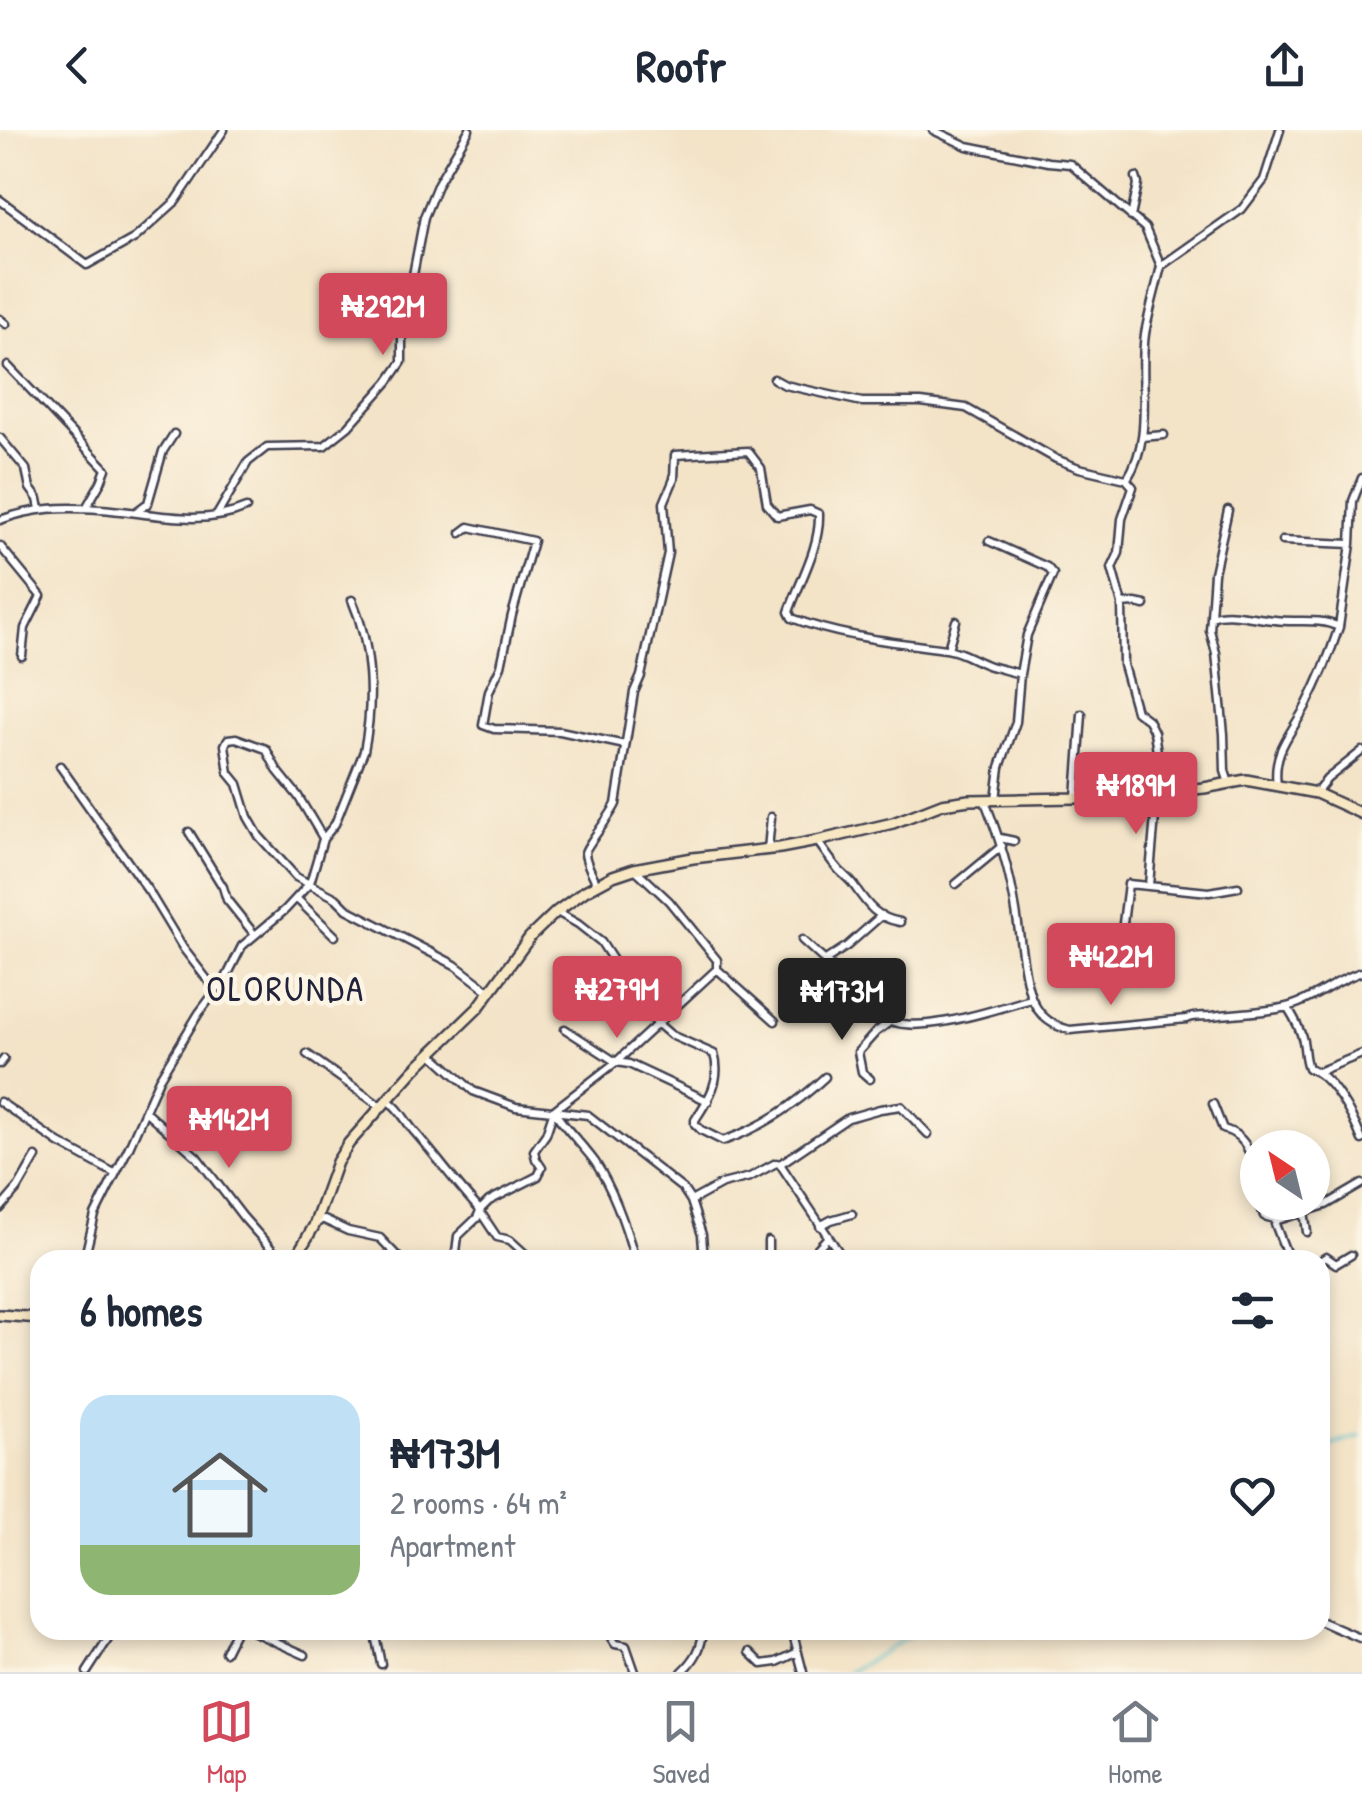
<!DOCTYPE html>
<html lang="en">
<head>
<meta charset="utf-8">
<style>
  body { margin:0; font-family:"Patrick Hand",sans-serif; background:#f2f2f3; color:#1f2937; height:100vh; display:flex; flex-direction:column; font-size:38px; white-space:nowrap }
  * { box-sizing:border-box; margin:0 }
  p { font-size:32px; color:#747a83 }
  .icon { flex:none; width:55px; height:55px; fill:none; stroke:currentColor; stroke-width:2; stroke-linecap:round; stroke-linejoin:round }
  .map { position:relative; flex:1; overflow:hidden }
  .side { position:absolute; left:30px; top:1120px; width:1300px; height:390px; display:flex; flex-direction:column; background:#fff; border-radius:30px; box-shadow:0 5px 15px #0003 }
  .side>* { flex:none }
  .needle { width:65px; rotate:325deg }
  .fabs { position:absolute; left:1240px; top:1000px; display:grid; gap:20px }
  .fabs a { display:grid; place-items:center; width:90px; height:90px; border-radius:50%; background:#fff; box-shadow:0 5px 15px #0003; font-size:50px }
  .price { position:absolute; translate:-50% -85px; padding:0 22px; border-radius:10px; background:#d1495b; color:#fff; font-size:32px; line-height:65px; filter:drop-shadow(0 2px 5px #0008) }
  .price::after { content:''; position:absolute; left:50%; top:60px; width:30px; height:22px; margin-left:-15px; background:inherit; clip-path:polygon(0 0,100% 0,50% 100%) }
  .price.current { background:#222; color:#fff }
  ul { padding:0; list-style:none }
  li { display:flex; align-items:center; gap:30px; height:250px; padding:0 50px }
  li+li { border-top:2px solid #e0e1e3 }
  li span { display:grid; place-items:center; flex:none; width:280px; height:200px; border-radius:30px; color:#555 }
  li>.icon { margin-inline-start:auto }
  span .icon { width:120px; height:120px; fill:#fffc; stroke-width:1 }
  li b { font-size:42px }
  h2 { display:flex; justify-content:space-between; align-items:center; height:120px; padding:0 50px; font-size:42px }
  header { display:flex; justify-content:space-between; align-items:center; height:130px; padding:0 50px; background:#fff; font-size:45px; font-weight:700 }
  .tabs { display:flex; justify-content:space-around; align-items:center; height:140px; border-top:2px solid #e0e1e3; background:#fff; font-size:28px; color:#747a83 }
  .tabs a { display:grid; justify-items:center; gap:5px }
  .tabs .current { color:#d1495b }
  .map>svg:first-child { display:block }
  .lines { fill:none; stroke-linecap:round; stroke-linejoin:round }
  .stream { stroke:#5bc7d4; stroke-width:2.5 }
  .street-casing { stroke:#413f50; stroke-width:11 }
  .secondary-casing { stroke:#413f50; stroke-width:14 }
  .street { stroke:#fff; stroke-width:6 }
  .secondary { stroke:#f8e7c3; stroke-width:9 }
  .labels { text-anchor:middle; stroke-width:9; stroke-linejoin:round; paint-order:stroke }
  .quarter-label { font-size:35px; letter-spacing:2.5px; fill:#22223b; stroke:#fcf5e5 }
</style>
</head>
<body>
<header><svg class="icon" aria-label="back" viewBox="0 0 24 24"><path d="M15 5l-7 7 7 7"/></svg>Roofr<svg class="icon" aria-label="share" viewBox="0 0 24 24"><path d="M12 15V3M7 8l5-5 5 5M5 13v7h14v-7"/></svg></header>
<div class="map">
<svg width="1362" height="1542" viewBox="0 0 1362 1542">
  <rect width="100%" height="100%" fill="#fcf5e5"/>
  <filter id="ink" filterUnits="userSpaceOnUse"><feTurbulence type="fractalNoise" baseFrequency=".01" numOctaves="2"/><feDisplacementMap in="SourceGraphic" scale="20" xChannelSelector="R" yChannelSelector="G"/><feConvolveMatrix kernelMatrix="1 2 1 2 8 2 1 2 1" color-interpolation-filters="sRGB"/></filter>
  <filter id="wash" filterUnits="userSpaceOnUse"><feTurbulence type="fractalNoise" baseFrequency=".0048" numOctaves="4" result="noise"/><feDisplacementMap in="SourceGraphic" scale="40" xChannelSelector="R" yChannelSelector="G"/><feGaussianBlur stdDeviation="2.25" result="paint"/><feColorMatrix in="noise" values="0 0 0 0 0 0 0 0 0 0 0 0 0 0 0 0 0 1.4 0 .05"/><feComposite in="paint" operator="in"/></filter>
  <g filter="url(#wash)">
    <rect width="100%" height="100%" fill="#f3e3c7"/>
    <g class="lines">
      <!-- stream -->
      <path class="stream" d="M1320,1319L1362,1306
        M849,1542L920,1500"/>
    </g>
  </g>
  <g filter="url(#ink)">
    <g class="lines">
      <defs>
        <path id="street" d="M933,0L967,16L1048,32L1070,34L1145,98L1161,136L1242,79L1264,50L1280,0
          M0,70L87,135L135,108L176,71L224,0
          M1131,87L1138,54L1136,47
          M0,189L6,194
          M8,236L106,339L101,352L86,378
          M774,249L785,255L862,272H921L966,278L1056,329L1079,338L1126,349L1133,357L1122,389L1119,423L1112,438L1122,474L1123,535L1136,581L1148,590L1154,602L1163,662
          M1142,307L1164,305
          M0,308L26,339L30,358L38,369L40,379
          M1127,349C1155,305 1138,253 1145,204C1149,181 1156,158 1161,136
          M136,382L148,373L163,321L174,304
          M217,385L248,332L267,317L324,316L348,297L388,252L402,232V203L424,87L438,53L469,0
          M0,390C36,377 62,377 100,379C147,382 201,398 246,378
          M461,403L469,397L533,411L512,485L501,536L489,561L483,595L494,599L560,601L625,615
          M989,411L1047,437L1053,444L1027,505L1020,544L1016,592L1000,637L996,669
          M1282,411L1351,414
          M0,416L41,466L25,498L22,526
          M1122,474L1135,473L1145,475
          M1211,486L1214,443L1228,380
          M1339,497L1351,414L1353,371L1362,348
          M948,519L956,491
          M60,636L149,762L183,818L216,861
          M1229,653L1225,641L1224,604L1216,523L1210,500L1211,487C1231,480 1254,489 1275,490C1298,493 1318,487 1339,497C1330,524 1319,551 1306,576C1291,604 1272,621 1277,655
          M1316,663L1327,649L1362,621
          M1076,668L1082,584
          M984,669C999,706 1010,742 1016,781C1020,804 1024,856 1034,873C1041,888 1053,896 1070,900L1187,889C1196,885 1202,887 1211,886C1234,883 1258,883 1282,878C1310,873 1334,850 1362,842
          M189,702L223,757L227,770L255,805
          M323,708L298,666L277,640L266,619L236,608L228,609L225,615L229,643L238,654L248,687L259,706L296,747L336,768L347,779L455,835L489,861
          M1000,708L1014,711
          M817,711C824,720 830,730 838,739C843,745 851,750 855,757C868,776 877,788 900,792
          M768,720L771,687
          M597,754C593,745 585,732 585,723C585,717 611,686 616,674L634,562L641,546L668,423L664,373L674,349L675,325L748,321L761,338L767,374L777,386L810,380L819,384C820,418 800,450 789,482L792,488C839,507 895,512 946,519C962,521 975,531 990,536C1000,539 1010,541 1020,544
          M956,754L1002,716
          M1149,755L1157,663
          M297,769L335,806
          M557,782L578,794L601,812L650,887L671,905L714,924C722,949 709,969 695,990V994L701,1000L723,1011C763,997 794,976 825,947
          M1122,801L1128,754L1209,762L1238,757
          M802,810L891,891C923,904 997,879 1031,869
          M824,831L847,816L882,785
          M717,839L775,891
          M1288,878C1295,889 1300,898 1303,911C1305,921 1304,928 1308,938C1332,945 1353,987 1362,1010
          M565,899L616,932L629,934L708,971
          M431,923L473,961L516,977L588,985L651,1034L683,1059L691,1071L702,1105L704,1130
          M307,924L380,976
          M0,934L4,929
          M1320,941L1362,924
          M870,949L862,942L858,922L876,902L891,891
          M387,970C399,977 404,989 413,1000C436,1026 456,1054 480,1080L489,1071L538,1046L542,1038L536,1029L534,1021L546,1004L554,980L616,932L717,839V830L669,771L636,740
          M0,972L59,1013L114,1043
          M1213,974L1223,999C1252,1006 1254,1037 1258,1063
          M145,981L197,1027L243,1087L281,1130
          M554,981C566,1000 582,1014 595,1032C614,1061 626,1096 635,1130
          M780,1034L848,988L880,979L901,976L928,1004
          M691,1071L722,1054L750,1047L776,1033L780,1034L844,1130
          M1259,1072L1264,1086L1278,1090
          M1301,1072L1308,1080
          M0,1079L18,1058L36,1027
          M1304,1081L1307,1102
          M481,1083L497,1107L510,1110L532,1130
          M316,1094L322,1089L348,1101L380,1108L401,1130
          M820,1096L831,1090L852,1084
          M768,1111V1130
          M84,1130L95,1085L129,1017L159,949L199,883L227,846L242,816L285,780L310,753L323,709L335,694L364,621C374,572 372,516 352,470
          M455,1130L458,1106L477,1088L480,1081
          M799,1130L815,1121L828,1107
          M1289,1130L1277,1099L1275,1094L1278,1090L1326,1075L1362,1054
          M1320,1131L1326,1127L1336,1134L1351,1125
          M1320,1491L1362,1509
          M249,1500L305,1525
          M374,1500L381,1534
          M606,1500L615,1514L626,1516L635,1542
          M792,1500L803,1542
          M225,1522L236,1500
          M750,1522L762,1534L777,1532L798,1522
          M87,1542L114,1500
          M682,1542C695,1530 702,1518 703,1500"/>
        <path id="secondary" d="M294,1130L314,1096L337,1032L349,1013L414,940L478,878L530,807L556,782L585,761L613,746L634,739L693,728L780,718L817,711L893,693L942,674L969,670L1076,668L1157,663L1204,658L1246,650L1316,663L1362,684
          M0,1185L40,1188"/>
      </defs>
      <!-- street casing -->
      <use href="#street" class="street-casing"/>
      <!-- secondary casing -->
      <use href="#secondary" class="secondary-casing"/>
      <!-- street -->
      <use href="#street" class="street"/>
      <!-- secondary -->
      <use href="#secondary" class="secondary"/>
    </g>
  </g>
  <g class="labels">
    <!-- quarter labels -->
    <g class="quarter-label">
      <text x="286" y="871">OLORUNDA</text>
    </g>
  </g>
</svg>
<div class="fabs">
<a><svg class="needle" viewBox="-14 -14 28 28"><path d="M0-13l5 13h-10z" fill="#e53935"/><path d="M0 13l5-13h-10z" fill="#747a83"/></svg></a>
</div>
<b class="price" style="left:383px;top:228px">₦292M</b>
<b class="price" style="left:1136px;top:707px">₦189M</b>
<b class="price" style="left:1111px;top:878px">₦422M</b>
<b class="price" style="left:617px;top:911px">₦279M</b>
<b class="price current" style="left:842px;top:913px">₦173M</b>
<b class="price" style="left:229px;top:1041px">₦142M</b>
<section class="side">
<h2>6 homes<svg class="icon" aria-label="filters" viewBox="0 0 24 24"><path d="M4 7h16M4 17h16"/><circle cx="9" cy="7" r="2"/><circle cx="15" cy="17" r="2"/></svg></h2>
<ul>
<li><span style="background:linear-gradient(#bfe0f5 75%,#8fb573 0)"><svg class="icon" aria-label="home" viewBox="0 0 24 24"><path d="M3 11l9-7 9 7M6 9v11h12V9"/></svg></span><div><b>₦173M</b><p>2 rooms · 64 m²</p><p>Apartment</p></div><svg class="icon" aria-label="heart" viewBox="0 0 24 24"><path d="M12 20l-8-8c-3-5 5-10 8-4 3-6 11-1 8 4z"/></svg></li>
</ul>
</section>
</div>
<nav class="tabs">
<a class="current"><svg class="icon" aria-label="map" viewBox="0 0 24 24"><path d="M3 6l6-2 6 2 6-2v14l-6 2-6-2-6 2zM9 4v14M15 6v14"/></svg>Map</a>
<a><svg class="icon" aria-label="saved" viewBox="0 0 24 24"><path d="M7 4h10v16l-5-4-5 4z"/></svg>Saved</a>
<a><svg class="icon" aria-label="home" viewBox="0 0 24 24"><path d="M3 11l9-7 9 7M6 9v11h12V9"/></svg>Home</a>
</nav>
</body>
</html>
